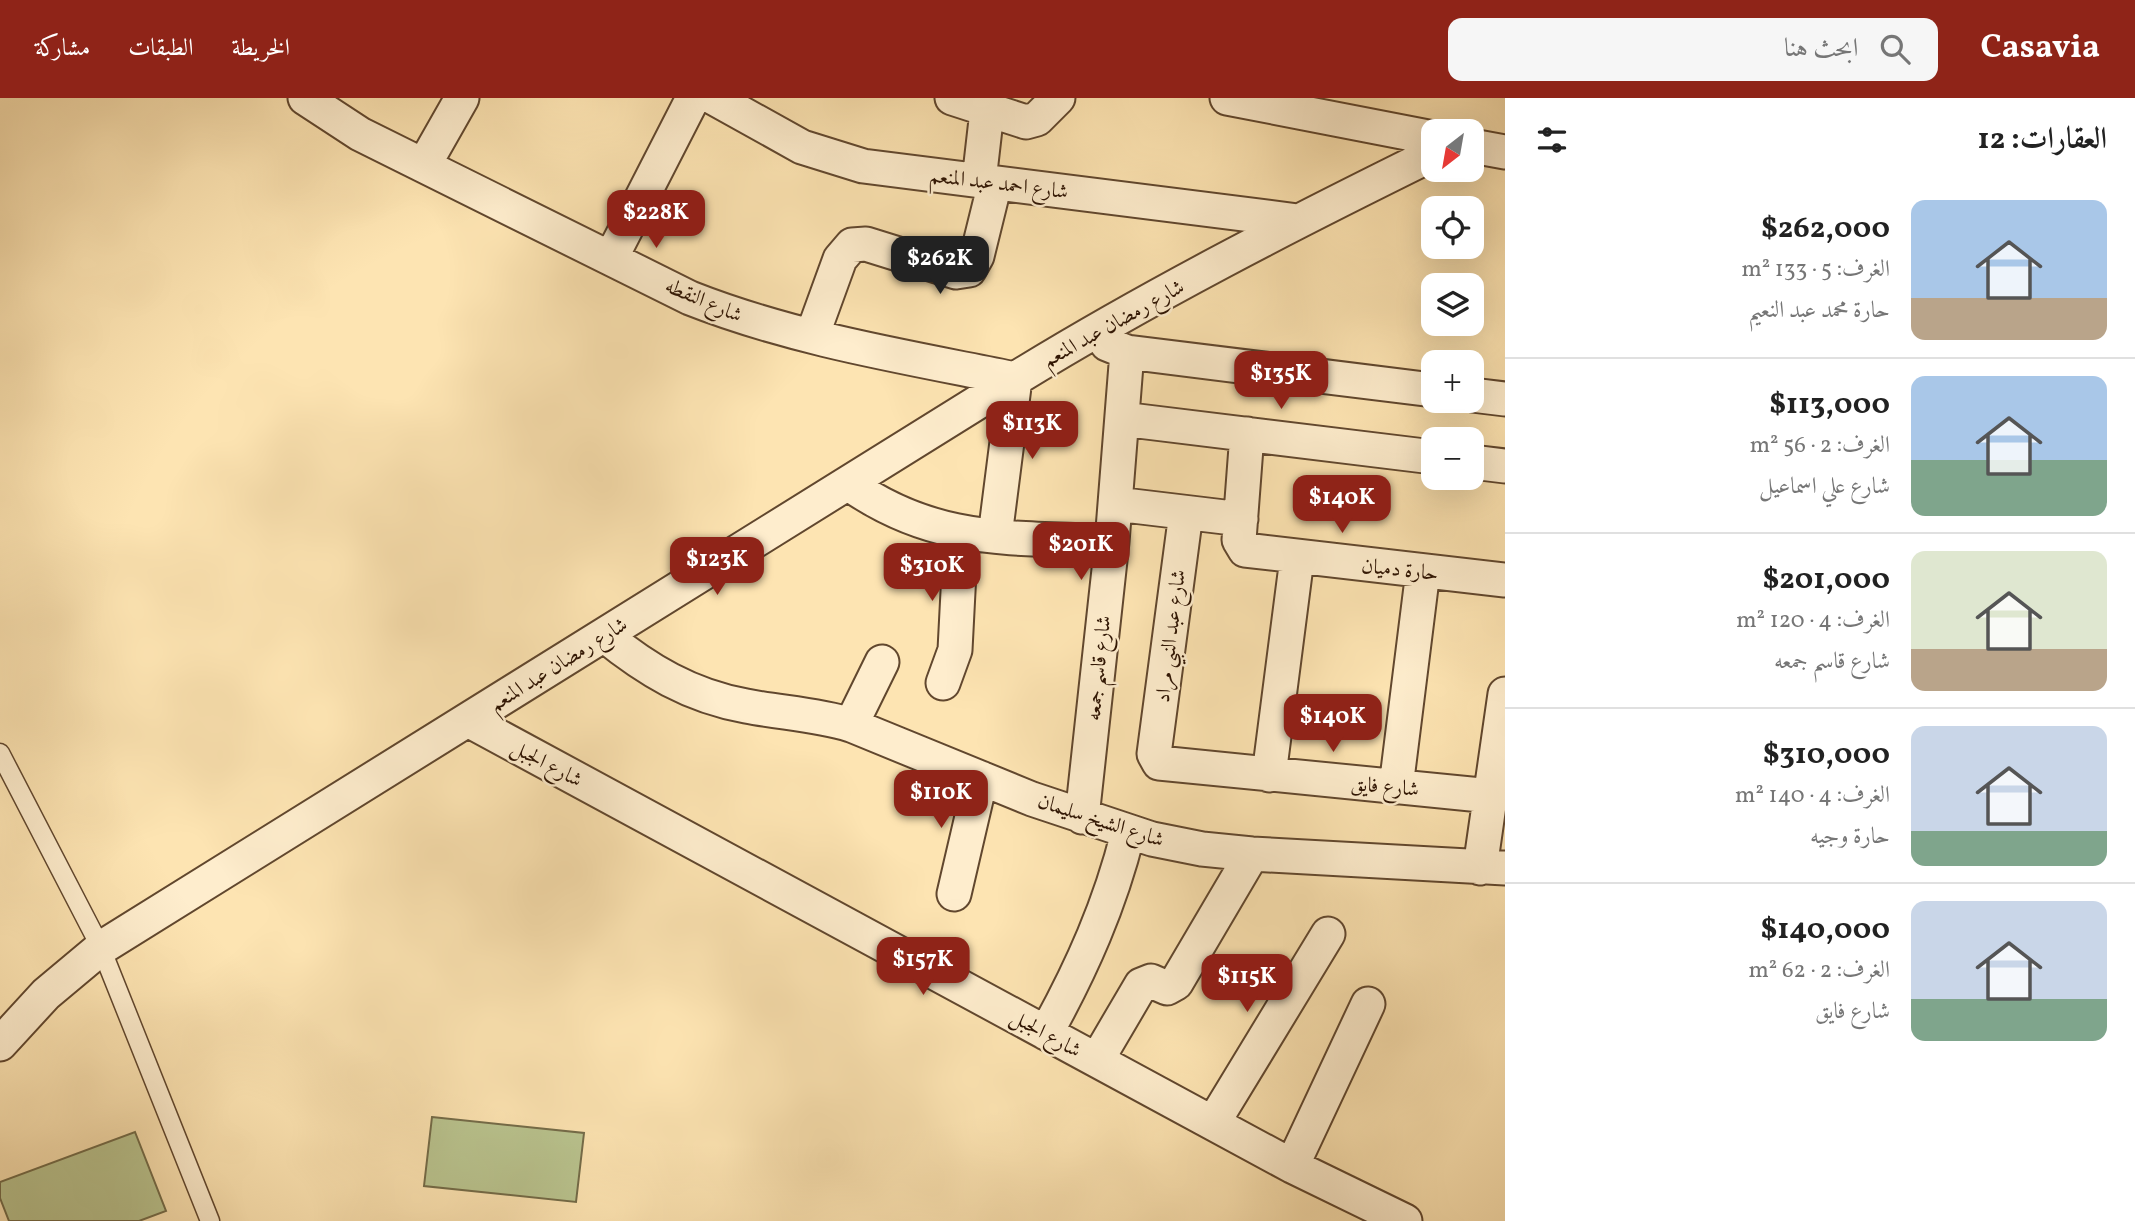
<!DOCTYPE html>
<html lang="ar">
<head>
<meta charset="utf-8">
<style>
  body { margin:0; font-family:Vollkorn,Amiri,serif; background:#f6f6f6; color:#222; direction:rtl; height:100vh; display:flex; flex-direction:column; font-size:26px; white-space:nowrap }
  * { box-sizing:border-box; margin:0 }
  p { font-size:23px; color:#767676 }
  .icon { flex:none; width:38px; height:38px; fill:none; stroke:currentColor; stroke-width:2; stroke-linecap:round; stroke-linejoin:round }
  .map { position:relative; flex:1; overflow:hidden; direction:ltr }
  .sheet { display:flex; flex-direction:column; background:#fff; width:630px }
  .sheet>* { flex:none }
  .needle { width:46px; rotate:211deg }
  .buttons { position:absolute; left:1421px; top:21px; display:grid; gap:14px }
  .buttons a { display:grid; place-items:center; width:63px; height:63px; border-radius:14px; background:#fff; box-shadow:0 7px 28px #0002; font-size:35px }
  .price { position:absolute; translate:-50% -60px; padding:0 16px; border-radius:14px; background:#8f2418; color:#fff; font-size:23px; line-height:46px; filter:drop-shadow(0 2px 4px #0008) }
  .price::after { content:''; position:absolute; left:50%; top:42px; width:21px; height:16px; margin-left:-10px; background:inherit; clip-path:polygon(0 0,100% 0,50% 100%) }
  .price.selected { background:#222; color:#fff }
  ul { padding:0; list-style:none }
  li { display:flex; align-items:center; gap:21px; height:175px; padding:0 28px }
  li+li { border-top:2px solid #e0e0e0 }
  li span { display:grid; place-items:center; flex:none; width:196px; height:140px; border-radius:14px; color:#555 }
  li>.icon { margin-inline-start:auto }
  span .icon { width:84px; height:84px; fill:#fffc; stroke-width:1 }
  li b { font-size:30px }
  h2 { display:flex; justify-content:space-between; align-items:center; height:84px; padding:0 28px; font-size:30px }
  header { display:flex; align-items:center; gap:42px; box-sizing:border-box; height:98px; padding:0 35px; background:#8f2418; color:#fff }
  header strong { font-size:33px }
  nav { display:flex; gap:38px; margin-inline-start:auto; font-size:24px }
  .search { width:490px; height:63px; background:#f6f6f6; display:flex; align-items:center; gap:18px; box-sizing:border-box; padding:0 24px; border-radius:14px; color:#767676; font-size:26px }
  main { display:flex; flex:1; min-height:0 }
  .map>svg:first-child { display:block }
  .green { fill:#bac590; stroke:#746c49; stroke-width:2 }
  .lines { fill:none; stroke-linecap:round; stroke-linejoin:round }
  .service-casing { stroke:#61472e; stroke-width:21 }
  .minor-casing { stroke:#61472e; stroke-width:37 }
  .service { stroke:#feedcd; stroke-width:18 }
  .minor { stroke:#feedcd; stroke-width:33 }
  .labels { text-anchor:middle; stroke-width:5; stroke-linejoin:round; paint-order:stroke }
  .street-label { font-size:21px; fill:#2d1302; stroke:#feedcd }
</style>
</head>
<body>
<header>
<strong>Casavia</strong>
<div class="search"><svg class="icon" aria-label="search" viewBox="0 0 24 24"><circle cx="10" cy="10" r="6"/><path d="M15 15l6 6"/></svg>ابحث هنا</div>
<nav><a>الخريطة</a><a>الطبقات</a><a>مشاركة</a></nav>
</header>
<main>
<section class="sheet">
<h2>العقارات: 12<svg class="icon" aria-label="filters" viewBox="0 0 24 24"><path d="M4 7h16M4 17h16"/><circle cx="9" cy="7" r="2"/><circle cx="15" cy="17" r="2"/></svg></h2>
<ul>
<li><span style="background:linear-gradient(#a9c7e8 70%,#b9a48a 0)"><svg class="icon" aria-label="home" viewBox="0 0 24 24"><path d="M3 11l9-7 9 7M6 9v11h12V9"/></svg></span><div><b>$262,000</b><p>الغرف: 5 · 133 m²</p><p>حارة محمد عبد النعيم</p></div></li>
<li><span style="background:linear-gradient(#a9c7e8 60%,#7fa58c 0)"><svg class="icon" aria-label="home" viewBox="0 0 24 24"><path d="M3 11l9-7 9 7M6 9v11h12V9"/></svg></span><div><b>$113,000</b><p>الغرف: 2 · 56 m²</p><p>شارع علي اسماعيل</p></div></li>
<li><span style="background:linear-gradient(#dfe7d0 70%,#b9a48a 0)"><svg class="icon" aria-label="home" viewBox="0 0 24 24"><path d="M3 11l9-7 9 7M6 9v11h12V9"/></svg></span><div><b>$201,000</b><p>الغرف: 4 · 120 m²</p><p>شارع قاسم جمعه</p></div></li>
<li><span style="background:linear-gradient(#c9d6e8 75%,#7fa58c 0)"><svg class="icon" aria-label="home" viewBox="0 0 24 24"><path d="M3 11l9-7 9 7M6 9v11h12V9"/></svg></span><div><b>$310,000</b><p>الغرف: 4 · 140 m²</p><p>حارة وجيه</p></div></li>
<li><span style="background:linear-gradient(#c9d6e8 70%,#7fa58c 0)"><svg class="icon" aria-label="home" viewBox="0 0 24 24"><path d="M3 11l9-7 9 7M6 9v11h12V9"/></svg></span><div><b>$140,000</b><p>الغرف: 2 · 62 m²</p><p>شارع فايق</p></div></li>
</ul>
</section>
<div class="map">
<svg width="1505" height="1123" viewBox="0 0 1505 1123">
  <rect width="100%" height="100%" fill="#fde4b2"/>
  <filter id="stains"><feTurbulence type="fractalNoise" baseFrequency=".00286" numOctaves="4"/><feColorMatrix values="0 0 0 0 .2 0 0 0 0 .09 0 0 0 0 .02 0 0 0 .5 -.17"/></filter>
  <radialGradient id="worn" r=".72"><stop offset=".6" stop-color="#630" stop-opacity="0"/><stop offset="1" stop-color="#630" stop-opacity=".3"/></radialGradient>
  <!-- green -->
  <path class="green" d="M432,1019L584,1035L576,1104L424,1088Z
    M135,1034L166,1113L139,1123H9L0,1100V1084Z"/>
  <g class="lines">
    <defs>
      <path id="service" d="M0,655L101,850L210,1123"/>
      <path id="minor" d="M305,0L360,36L690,200C794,241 906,259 1015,281L995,438
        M714,0L802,49L863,68L1298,123
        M952,0L1026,24L1037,21L1058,0
        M1227,0L1433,40
        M1472,48L1505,54
        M424,67L462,0
        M979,83L987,13
        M611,160L693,0
        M812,238L840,161L852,147L866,146L956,174L969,172L977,158L995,85
        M1107,246L1127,254L1433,292
        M1472,297L1505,301
        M1122,321L1433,359
        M1247,336L1239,442L1245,452L1505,482
        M1472,364L1505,368
        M849,386C936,447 1011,439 1112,444
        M1116,406L1241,421
        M1186,415L1154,656L1159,665L1491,698
        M604,537C647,572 690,598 746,608C781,615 816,616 851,627L1032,701L1152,741L1202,751L1252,756L1505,770
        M943,585L955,552L961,435
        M468,622L1292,1068L1405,1123
        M851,627L882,564
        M1269,677L1297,460
        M1396,689L1423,473
        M1082,719L1112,444L1127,254
        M1480,770L1505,596
        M954,796L981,680
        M1046,935C1082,870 1110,807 1128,735
        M0,946L46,896L101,850L1015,281C1150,198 1291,126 1433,56
        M1097,962L1141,887L1151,883L1167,890L1176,885L1252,756
        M1213,1025L1328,836
        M1292,1068L1368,906"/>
    </defs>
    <!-- service casing -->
    <use href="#service" class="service-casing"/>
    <!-- minor casing -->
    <use href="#minor" class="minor-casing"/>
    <!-- service -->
    <use href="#service" class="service"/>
    <!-- minor -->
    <use href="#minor" class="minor"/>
  </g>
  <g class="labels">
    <!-- street labels -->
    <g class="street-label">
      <text transform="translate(999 85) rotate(7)" y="7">شارع احمد عبد المنعم</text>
      <text transform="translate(704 202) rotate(23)" y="7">شارع النقطه</text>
      <text transform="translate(1113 225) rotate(-29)" y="7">شارع رمضان عبد المنعم</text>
      <text transform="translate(1400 471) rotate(6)" y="7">حارة دميان</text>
      <text transform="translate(1170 538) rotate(-83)" y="7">شارع عبد النبي مراد</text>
      <text transform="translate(558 566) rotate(-32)" y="7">شارع رمضان عبد المنعم</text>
      <text transform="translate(1098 570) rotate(-84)" y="7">شارع قاسم جمعه</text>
      <text transform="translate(547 665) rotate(28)" y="7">شارع الجبل</text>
      <text transform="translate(1385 688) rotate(5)" y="7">شارع فايق</text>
      <text transform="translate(1101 722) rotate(18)" y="7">شارع الشيخ سليمان</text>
      <text transform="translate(1046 935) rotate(29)" y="7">شارع الجبل</text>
    </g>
  </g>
  <rect width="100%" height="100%" filter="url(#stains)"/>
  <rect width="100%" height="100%" fill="url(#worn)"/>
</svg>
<div class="buttons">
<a><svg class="needle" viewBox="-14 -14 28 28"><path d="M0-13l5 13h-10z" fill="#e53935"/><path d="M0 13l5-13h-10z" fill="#767676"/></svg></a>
<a><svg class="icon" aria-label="locate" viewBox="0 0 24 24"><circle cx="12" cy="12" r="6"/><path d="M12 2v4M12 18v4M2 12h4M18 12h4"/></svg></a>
<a><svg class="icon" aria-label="layers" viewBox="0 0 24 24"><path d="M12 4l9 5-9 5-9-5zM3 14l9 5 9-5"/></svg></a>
<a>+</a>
<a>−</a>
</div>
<b class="price" style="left:656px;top:152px">$228K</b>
<b class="price selected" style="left:940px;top:198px">$262K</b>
<b class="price" style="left:1281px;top:313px">$135K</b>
<b class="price" style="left:1032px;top:363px">$113K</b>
<b class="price" style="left:1342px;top:437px">$140K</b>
<b class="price" style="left:1081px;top:484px">$201K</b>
<b class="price" style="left:717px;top:499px">$123K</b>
<b class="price" style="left:932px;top:505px">$310K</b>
<b class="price" style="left:1333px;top:656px">$140K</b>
<b class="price" style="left:941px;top:732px">$110K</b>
<b class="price" style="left:923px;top:899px">$157K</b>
<b class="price" style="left:1247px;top:916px">$115K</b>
</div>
</main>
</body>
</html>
